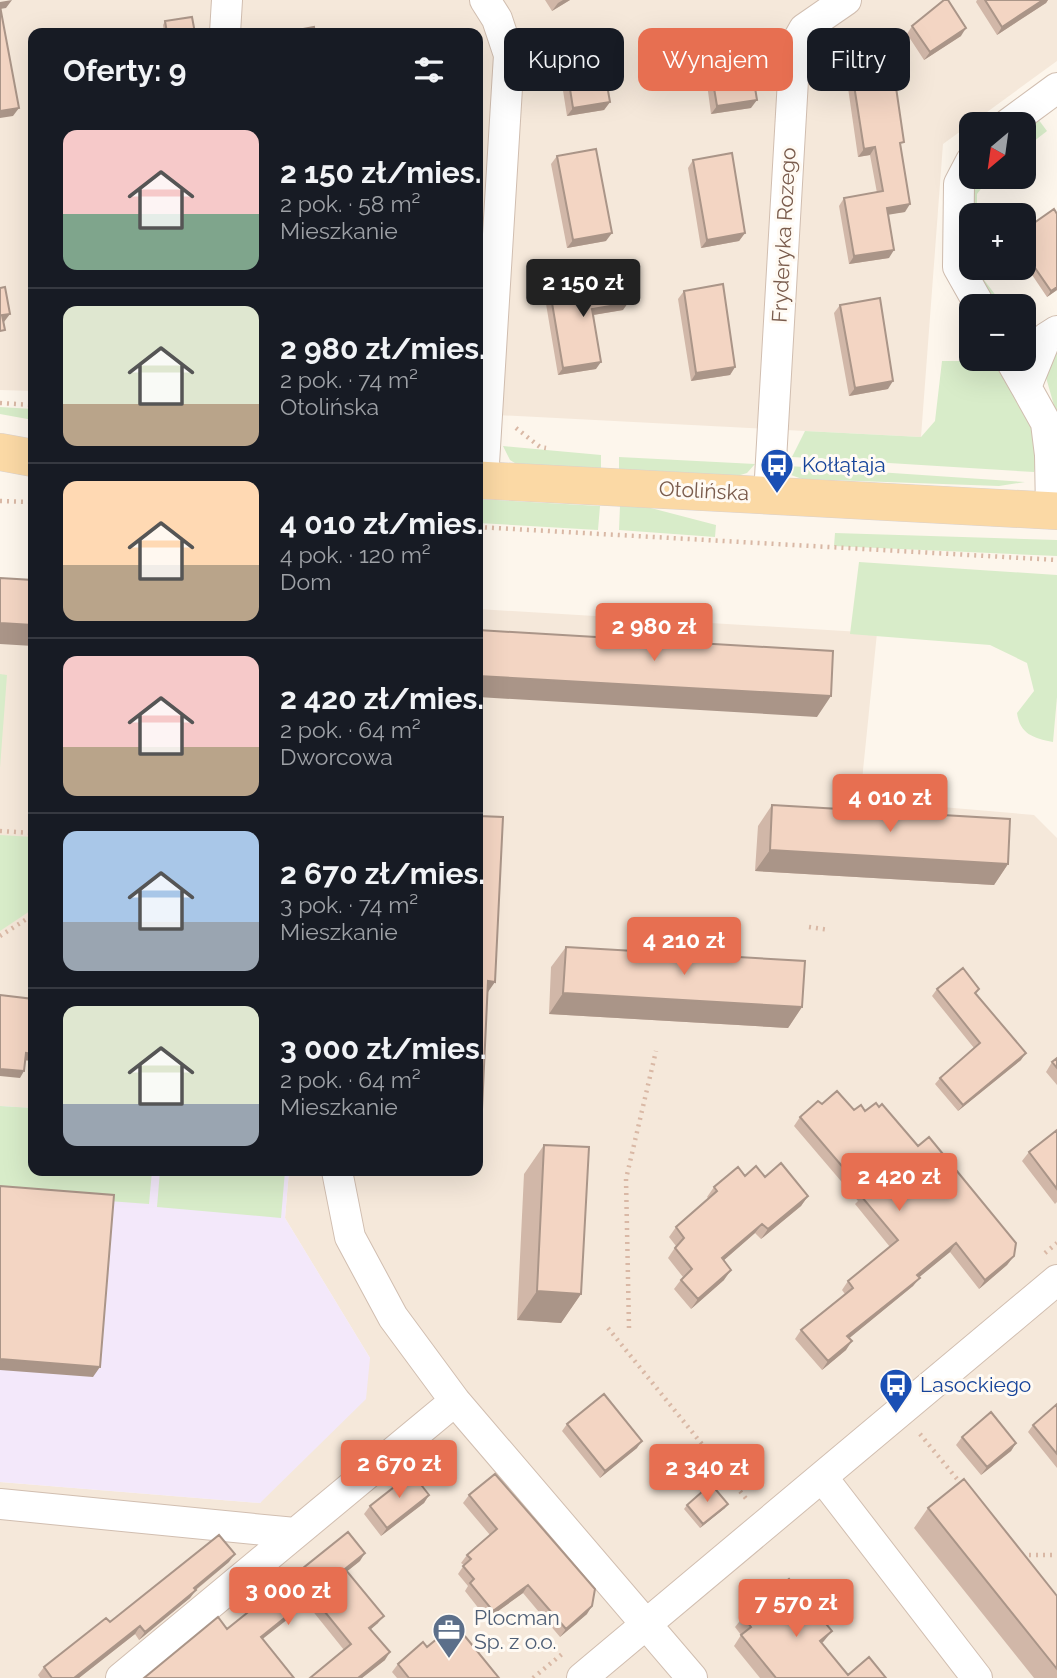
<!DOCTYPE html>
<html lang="pl">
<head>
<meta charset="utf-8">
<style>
  body { margin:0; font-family:Raleway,sans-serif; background:#242831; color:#f1f3f6; height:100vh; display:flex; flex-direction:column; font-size:26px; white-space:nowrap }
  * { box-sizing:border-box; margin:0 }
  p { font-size:23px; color:#9ea1a6 }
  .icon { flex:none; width:38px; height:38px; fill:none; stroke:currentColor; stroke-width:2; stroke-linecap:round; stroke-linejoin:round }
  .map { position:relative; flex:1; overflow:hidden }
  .details { position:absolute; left:28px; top:28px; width:455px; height:1148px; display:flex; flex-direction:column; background:#171b24; border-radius:14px; box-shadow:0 7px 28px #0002 }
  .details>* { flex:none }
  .guide { position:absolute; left:504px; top:28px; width:448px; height:63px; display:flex; gap:14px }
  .needle { width:46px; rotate:209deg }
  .fabs { position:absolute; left:959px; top:112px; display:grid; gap:14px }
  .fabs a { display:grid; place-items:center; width:77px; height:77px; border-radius:14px; background:#171b24; box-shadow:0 7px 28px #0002; font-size:35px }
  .price { position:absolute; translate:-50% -60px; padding:0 16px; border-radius:7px; background:#e76f51; color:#fff; font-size:23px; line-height:46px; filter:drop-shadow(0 2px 4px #0008) }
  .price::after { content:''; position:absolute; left:50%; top:42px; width:21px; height:16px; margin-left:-10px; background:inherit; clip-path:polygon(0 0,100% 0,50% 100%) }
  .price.on { background:#222; color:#fff }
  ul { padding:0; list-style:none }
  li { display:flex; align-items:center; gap:21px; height:175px; padding:0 35px }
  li+li { border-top:2px solid #363941 }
  li span { display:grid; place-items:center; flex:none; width:196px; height:140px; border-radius:14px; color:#555 }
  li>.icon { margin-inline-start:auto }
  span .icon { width:84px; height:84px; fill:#fffc; stroke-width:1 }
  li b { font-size:30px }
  h2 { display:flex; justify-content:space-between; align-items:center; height:84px; padding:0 35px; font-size:30px }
  .chip { padding:0 24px; border-radius:14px; background:#171b24; box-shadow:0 7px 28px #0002; font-size:24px; line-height:63px }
  .chip.on { background:#e76f51; color:#fff }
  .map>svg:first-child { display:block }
  .residential { fill:#f5e8da }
  .education { fill:#f3e8fa }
  .green { fill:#d8ecc9 }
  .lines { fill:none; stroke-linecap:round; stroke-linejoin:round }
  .minor-casing { stroke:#d1beb0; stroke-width:32 }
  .major-casing { stroke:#dad1cd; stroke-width:38 }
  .path { stroke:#d9b8a5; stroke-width:4.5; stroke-dasharray:2 5; stroke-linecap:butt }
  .minor { stroke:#fff; stroke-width:30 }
  .major { stroke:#fbd9a5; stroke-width:37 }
  .wall { fill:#d1b7a8 }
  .shaded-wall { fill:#aa9588 }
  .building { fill:#f3d5c3; stroke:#aa9588; stroke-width:2 }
  .labels { text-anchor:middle; stroke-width:6; stroke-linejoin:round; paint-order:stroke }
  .street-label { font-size:21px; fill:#7a5c4d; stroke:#fffaf3 }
  .transit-label { font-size:21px; fill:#164399; stroke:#fffaf3; text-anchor:start }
  .service-label { font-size:21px; fill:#4e5e75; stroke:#fffaf3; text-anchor:start }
</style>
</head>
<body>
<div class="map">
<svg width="1057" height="1678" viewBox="0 0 1057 1678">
  <rect width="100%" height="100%" fill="#fdf6ec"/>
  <!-- residential -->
  <path class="residential" d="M0,0H1057V61L943,144L921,437L478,414V33H33V391L0,390Z
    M0,580L33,582L32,1108L0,1106Z
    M478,609L877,633L860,800L1034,815L1057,838V1678H0V1482L260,1503L370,1358L285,1218L289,1171H478Z"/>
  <!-- education -->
  <path class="education" d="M33,1080V1171H289L285,1218L370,1358L366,1399L260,1503L0,1482V1106L32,1108Z"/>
  <!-- green -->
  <path class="green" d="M1035,115L1047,131L1024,149V124Z
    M974,177H990L977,194V215H971V268H975L997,297L1016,302L1018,306L994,304L978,284L968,258Z
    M1057,346V416L1045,374Z
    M942,361H994C1015,392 1047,432 1034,472L792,457L805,431L921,437L935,421Z
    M0,407L33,409V420L0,414Z
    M503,446L601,455V470L518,465L510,460Z
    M619,457L755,464L747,473L737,476L619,470Z
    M789,466L1025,482L999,486L802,479L791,475Z
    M478,499L600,506L598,530L478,523Z
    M620,506L647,507L716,525L715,537L619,530Z
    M835,533L1057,540V556L834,546Z
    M859,562L1057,575V697L1053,742C1033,738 1020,734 1017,713L1034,691L1027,663L990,645L850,634Z
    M0,674L7,675L0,768Z
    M0,835L33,837V909L0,931Z
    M0,1106L33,1108V1171H152L149,1204L0,1193Z
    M160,1171H285L281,1218L157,1207Z"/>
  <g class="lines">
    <defs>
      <path id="minor" d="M225,33L227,0
        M1008,124L1057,88
        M971,161L959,184L958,267L980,306
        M1010,359L1026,387L1046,338L1057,331
        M1026,387L1046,423L1050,455L1051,510
        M483,480L509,55L497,19L485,0
        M769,495L795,45L804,29L846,0
        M337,1171L350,1237L393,1317L455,1401L692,1678
        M822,1477L977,1678
        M0,1504L295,1533
        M121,1678L455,1401
        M582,1678L1057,1280"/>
      <path id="major" d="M0,452L33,458
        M478,480L1057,511"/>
    </defs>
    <!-- minor casing -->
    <use href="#minor" class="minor-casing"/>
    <!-- major casing -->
    <use href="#major" class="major-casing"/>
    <!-- path -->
    <path class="path" d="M0,403L33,405
      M516,428L540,447L546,448
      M0,501L33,502
      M478,527L1057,560
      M0,831L33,833
      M809,927L829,930
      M0,936L33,915
      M1045,1253L1057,1243
      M608,1328L748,1501
      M629,1328L626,1179L656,1051
      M920,1434L962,1485
      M1022,1555H1057
      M533,1678L562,1654"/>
    <!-- minor -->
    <use href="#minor" class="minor"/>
    <!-- major -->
    <use href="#major" class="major"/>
  </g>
  <!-- wall -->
  <path class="wall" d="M545,0H570L552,11Z
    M977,0H1048L1046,3L997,35L976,2Z
    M165,21L195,33H164L163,25Z
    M912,26L961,36L924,60L907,34Z
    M687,47L751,108L711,114L707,84L687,87L682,55Z
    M564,51L610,102L604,110L567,116L558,59Z
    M851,66L901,147L905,212L888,214L889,258L849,264L839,206L844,198L877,193L870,155L858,157L846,74Z
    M557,156L606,241L567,248L551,164Z
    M693,160L745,233L739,241L701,248L688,168Z
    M1024,230L1057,290L1047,297L1024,263Z
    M550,291L623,310L593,315L596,369L558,375L545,298Z
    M684,291L735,367L730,375L691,381L678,299Z
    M840,305L888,389L849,396L834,313Z
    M772,805L1008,864L994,885L755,871L758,826Z
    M566,947L802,1007L788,1028L549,1014L551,967Z
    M937,989H979L976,994L1021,1060L958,1111L935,1084L940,1078L974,1048L932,996Z
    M1057,1058V1085L1046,1072L1052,1062Z
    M822,1104L854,1110L865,1111L918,1146L1014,1256L1007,1265L979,1289L950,1252L919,1277L913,1286L849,1338L846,1350L822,1370L795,1339L801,1330L845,1294L842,1290L848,1281L890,1247L855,1204L858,1201L794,1126L800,1117Z
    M1057,1130V1202L1055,1204L1022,1161L1029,1152Z
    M544,1145L581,1294L561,1323L517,1320L524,1174Z
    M745,1176L765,1177L808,1196L801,1206L761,1239L755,1233L724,1260V1280L691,1309L674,1289L683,1277L668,1258L676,1246L669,1237L676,1227L709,1199L707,1197L714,1187Z
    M1057,1404V1468L1028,1432L1033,1425Z
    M567,1424L637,1448L600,1478L562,1431Z
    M962,1437L1016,1443L1011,1451L981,1475L956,1445Z
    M429,1495L424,1503L381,1536L364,1514L370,1506Z
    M469,1495L587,1614L560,1637L523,1593L487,1619L465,1591L468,1586L458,1574L464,1565L461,1563L467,1555L490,1535L463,1503Z
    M687,1505L725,1508L700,1528L684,1509Z
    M928,1508L1057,1596V1678H1034L914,1528Z
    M360,1561L347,1571L378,1623L371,1629L385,1660L362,1678H310L344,1650L307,1604L227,1629Z
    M229,1562L196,1590L190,1598L139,1640L135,1634L79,1678H40L38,1675L44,1667L110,1622Z
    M743,1617L824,1641L822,1643L848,1675L886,1678H760L734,1646L741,1635L735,1627Z
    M427,1647L499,1678H397L392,1672L398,1664Z"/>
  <!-- shaded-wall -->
  <path class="shaded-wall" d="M12,0L6,8L0,9V2Z
    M563,0H570L552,11L558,3Z
    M1043,0H1048L1046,3L997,35L1002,27Z
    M966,28L961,36L924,60L930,52Z
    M712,76L707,84L687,87L692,79Z
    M757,100L751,108L711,114L717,106Z
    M610,102L604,110L567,116L573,108Z
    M19,108L13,116L0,118V111Z
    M875,147L870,155L858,157L864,149Z
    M910,204L905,212L881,216L887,208Z
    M612,233L606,241L567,248L573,240Z
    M745,233L739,241L701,248L707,240Z
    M894,250L889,258L849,264L854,256Z
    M1057,287V290L1047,297L1051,291Z
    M628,303L623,310L587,316L592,309Z
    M10,314L4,322L0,323L2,315Z
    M601,362L596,369L558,375L563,368Z
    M735,367L730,375L691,381L696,373Z
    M893,381L888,389L849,396L855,388Z
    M0,623L33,625V646L0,644Z
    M478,676L831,696L817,717L478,697Z
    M770,850L1008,864L994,885L755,871Z
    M488,981L495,982L479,1005Z
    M563,993L802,1007L788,1028L549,1014Z
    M26,1053L33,1054V1061L21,1060Z
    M1026,1053L1021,1060L958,1111L963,1105Z
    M0,1069L24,1071L20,1078L0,1076Z
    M420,1171H466L463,1175L418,1173Z
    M808,1196L801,1206L761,1239L768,1229Z
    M762,1224L755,1233L715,1268L722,1258Z
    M956,1243L950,1252L911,1284L917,1275Z
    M1014,1256L1007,1265L979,1289L985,1280Z
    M731,1270L724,1280L691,1309L698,1299Z
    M920,1278L913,1286L841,1345L847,1336Z
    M537,1291L581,1294L561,1323L517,1320Z
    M852,1341L846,1350L822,1370L828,1361Z
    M0,1359L100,1367L93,1377L0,1370Z
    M642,1441L637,1448L600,1478L605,1471Z
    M1016,1443L1011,1451L981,1475L987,1467Z
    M429,1495L424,1503L381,1536L387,1528Z
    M728,1504L725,1508L700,1528L703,1524Z
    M365,1553L360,1561L340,1577L345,1569Z
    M235,1554L229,1562L188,1596L194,1588Z
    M528,1585L523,1593L487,1619L493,1611Z
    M196,1590L190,1598L139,1640L145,1632Z
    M312,1596L307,1604L255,1645L261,1637Z
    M592,1606L587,1614L560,1637L566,1629Z
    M384,1616L378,1623L364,1635L369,1628Z
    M140,1626L135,1634L79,1678H74Z
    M832,1631L824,1641L812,1651L820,1641Z
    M390,1652L385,1660L362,1678H358Z"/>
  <!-- building -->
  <path class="building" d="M944,0H948L966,28L930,52L912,26Z
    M985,0H1043L1002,27Z
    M0,6L19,108L0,111Z
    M192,17L195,33H167L165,21Z
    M314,27L315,33H282Z
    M747,38L757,100L717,106L712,76L692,79L687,47Z
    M600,45L610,102L573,108L564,51Z
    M892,60L904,142L900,143L910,204L887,208L894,250L854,256L844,198L883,191L875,147L864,149L851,66Z
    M596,149L612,233L573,240L557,156Z
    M732,153L745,233L707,240L693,160Z
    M1054,209L1057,214V287L1051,291L1024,252V230Z
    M624,279L628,303L592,309L601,362L563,368L550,291Z
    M723,284L735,367L696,373L684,291Z
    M5,287L10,314L2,315L5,330L0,331V288Z
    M880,298L893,381L855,388L840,305Z
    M0,578L33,580V625L0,623Z
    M478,630L833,651L831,696L478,676Z
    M772,805L1010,819L1008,864L770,850Z
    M478,809H480L479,816L503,817L495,982L488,981L480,1152H478Z
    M566,947L805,961L802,1007L563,993Z
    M963,968L979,989L975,993L1026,1053L963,1105L940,1078L980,1043L937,989Z
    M0,995L33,999V1054L26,1053L24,1071L0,1069Z
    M1057,1058V1068L1052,1062Z
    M837,1091L854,1110L861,1105L865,1111L876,1103L879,1107L882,1104L918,1146L929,1137L1016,1243L1014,1256L985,1280L956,1243L917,1275L920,1278L847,1336L852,1341L828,1361L801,1330L853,1288L848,1281L898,1240L861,1196L865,1193L800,1117L818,1101L822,1104Z
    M1057,1130V1189L1029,1152Z
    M544,1145L589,1147L581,1294L537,1291Z
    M781,1163L808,1196L768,1229L762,1224L722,1258L731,1270L698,1299L681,1280L692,1269L675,1248L684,1238L676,1227L717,1191L714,1187L738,1167L745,1176L756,1166L765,1177Z
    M0,1186L114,1195L100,1367L0,1359Z
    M604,1394L642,1441L605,1471L567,1424Z
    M1057,1404V1454L1033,1425Z
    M991,1412L1016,1443L987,1467L962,1437Z
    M412,1473L429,1495L387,1528L370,1506Z
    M495,1474L595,1589L592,1606L566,1629L528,1585L493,1611L470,1583L474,1579L463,1566L471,1559L467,1555L497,1529L469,1495Z
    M964,1479L1057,1596V1669L928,1508Z
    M711,1484L728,1504L703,1524L687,1505Z
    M348,1532L365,1553L345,1569L384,1616L369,1628L390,1652L358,1678H310L351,1644L312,1596L261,1637L294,1678H144L218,1617L227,1629Z
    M219,1535L235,1554L194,1588L196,1590L145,1632L140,1626L74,1678H52L44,1667L106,1618L110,1622Z
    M789,1579L832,1631L820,1641L848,1675L869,1657L886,1678H776L741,1635L751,1627L743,1617Z
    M455,1624L499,1678H409L398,1664L423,1642L427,1647Z"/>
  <!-- icons -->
  <defs>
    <symbol id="bus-pin" viewBox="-11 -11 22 30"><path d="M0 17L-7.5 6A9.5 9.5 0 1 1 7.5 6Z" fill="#1a4fb4" stroke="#fffaf3"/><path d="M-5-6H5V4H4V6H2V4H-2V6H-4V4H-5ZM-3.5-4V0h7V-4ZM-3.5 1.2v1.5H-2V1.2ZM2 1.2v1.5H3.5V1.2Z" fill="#fff"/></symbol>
    <symbol id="office-pin" viewBox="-11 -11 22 30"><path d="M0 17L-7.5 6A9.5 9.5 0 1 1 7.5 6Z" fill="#5c6f8a" stroke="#fffaf3"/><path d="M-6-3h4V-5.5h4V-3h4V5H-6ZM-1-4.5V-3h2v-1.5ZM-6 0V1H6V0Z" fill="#fff"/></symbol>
  </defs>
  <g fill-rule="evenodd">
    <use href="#bus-pin" x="758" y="446" width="38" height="52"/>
    <use href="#bus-pin" x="877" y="1366" width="38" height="52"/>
    <use href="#office-pin" x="430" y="1611" width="38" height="52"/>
  </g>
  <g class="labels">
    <!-- street labels -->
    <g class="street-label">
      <text transform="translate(784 235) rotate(-87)" y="7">Fryderyka Rozego</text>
      <text transform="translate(704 491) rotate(3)" y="7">Otolińska</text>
    </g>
    <!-- transit labels -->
    <g class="transit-label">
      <text x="802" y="472">Kołłątaja</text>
      <text x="920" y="1392">Lasockiego</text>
    </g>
    <!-- service labels -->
    <g class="service-label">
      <text x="474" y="1625">Plocman<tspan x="474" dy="24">Sp. z o.o.</tspan></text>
    </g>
  </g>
</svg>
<div class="fabs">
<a><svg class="needle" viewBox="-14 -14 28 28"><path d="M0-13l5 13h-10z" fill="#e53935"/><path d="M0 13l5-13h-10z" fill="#9ea1a6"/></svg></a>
<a>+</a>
<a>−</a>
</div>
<b class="price on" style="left:583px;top:319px">2 150 zł</b>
<b class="price" style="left:654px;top:663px">2 980 zł</b>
<b class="price" style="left:890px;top:834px">4 010 zł</b>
<b class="price" style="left:684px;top:977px">4 210 zł</b>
<b class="price" style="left:899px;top:1213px">2 420 zł</b>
<b class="price" style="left:399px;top:1500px">2 670 zł</b>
<b class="price" style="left:707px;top:1504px">2 340 zł</b>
<b class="price" style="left:288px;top:1627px">3 000 zł</b>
<b class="price" style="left:796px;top:1639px">7 570 zł</b>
<div class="guide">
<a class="chip">Kupno</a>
<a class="chip on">Wynajem</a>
<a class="chip">Filtry</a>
</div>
<section class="details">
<h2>Oferty: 9<svg class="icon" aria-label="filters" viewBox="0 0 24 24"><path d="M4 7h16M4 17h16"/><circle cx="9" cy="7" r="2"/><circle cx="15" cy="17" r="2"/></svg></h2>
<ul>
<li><span style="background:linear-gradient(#f6c9c9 60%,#7fa58c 0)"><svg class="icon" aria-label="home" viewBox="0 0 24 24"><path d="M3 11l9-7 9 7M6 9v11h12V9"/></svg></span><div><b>2 150 zł/mies.</b><p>2 pok. · 58 m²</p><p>Mieszkanie</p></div></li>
<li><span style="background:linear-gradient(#dfe7d0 70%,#b9a48a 0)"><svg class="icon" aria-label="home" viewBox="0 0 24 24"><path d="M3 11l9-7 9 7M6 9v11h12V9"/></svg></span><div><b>2 980 zł/mies.</b><p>2 pok. · 74 m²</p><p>Otolińska</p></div></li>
<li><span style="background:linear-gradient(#ffd9b3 60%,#b9a48a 0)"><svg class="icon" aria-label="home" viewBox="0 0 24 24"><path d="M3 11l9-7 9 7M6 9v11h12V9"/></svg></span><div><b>4 010 zł/mies.</b><p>4 pok. · 120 m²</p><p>Dom</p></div></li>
<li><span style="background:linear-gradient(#f6c9c9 65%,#b9a48a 0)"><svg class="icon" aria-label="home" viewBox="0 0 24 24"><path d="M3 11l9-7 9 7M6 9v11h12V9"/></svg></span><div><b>2 420 zł/mies.</b><p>2 pok. · 64 m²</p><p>Dworcowa</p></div></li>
<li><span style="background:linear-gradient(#a9c7e8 65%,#9aa5b1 0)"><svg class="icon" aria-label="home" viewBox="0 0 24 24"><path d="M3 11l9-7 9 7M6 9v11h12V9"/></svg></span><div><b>2 670 zł/mies.</b><p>3 pok. · 74 m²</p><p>Mieszkanie</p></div></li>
<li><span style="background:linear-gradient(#dfe7d0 70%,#9aa5b1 0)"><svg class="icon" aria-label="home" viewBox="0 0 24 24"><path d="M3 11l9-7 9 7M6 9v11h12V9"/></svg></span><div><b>3 000 zł/mies.</b><p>2 pok. · 64 m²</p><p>Mieszkanie</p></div></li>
</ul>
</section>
</div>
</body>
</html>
